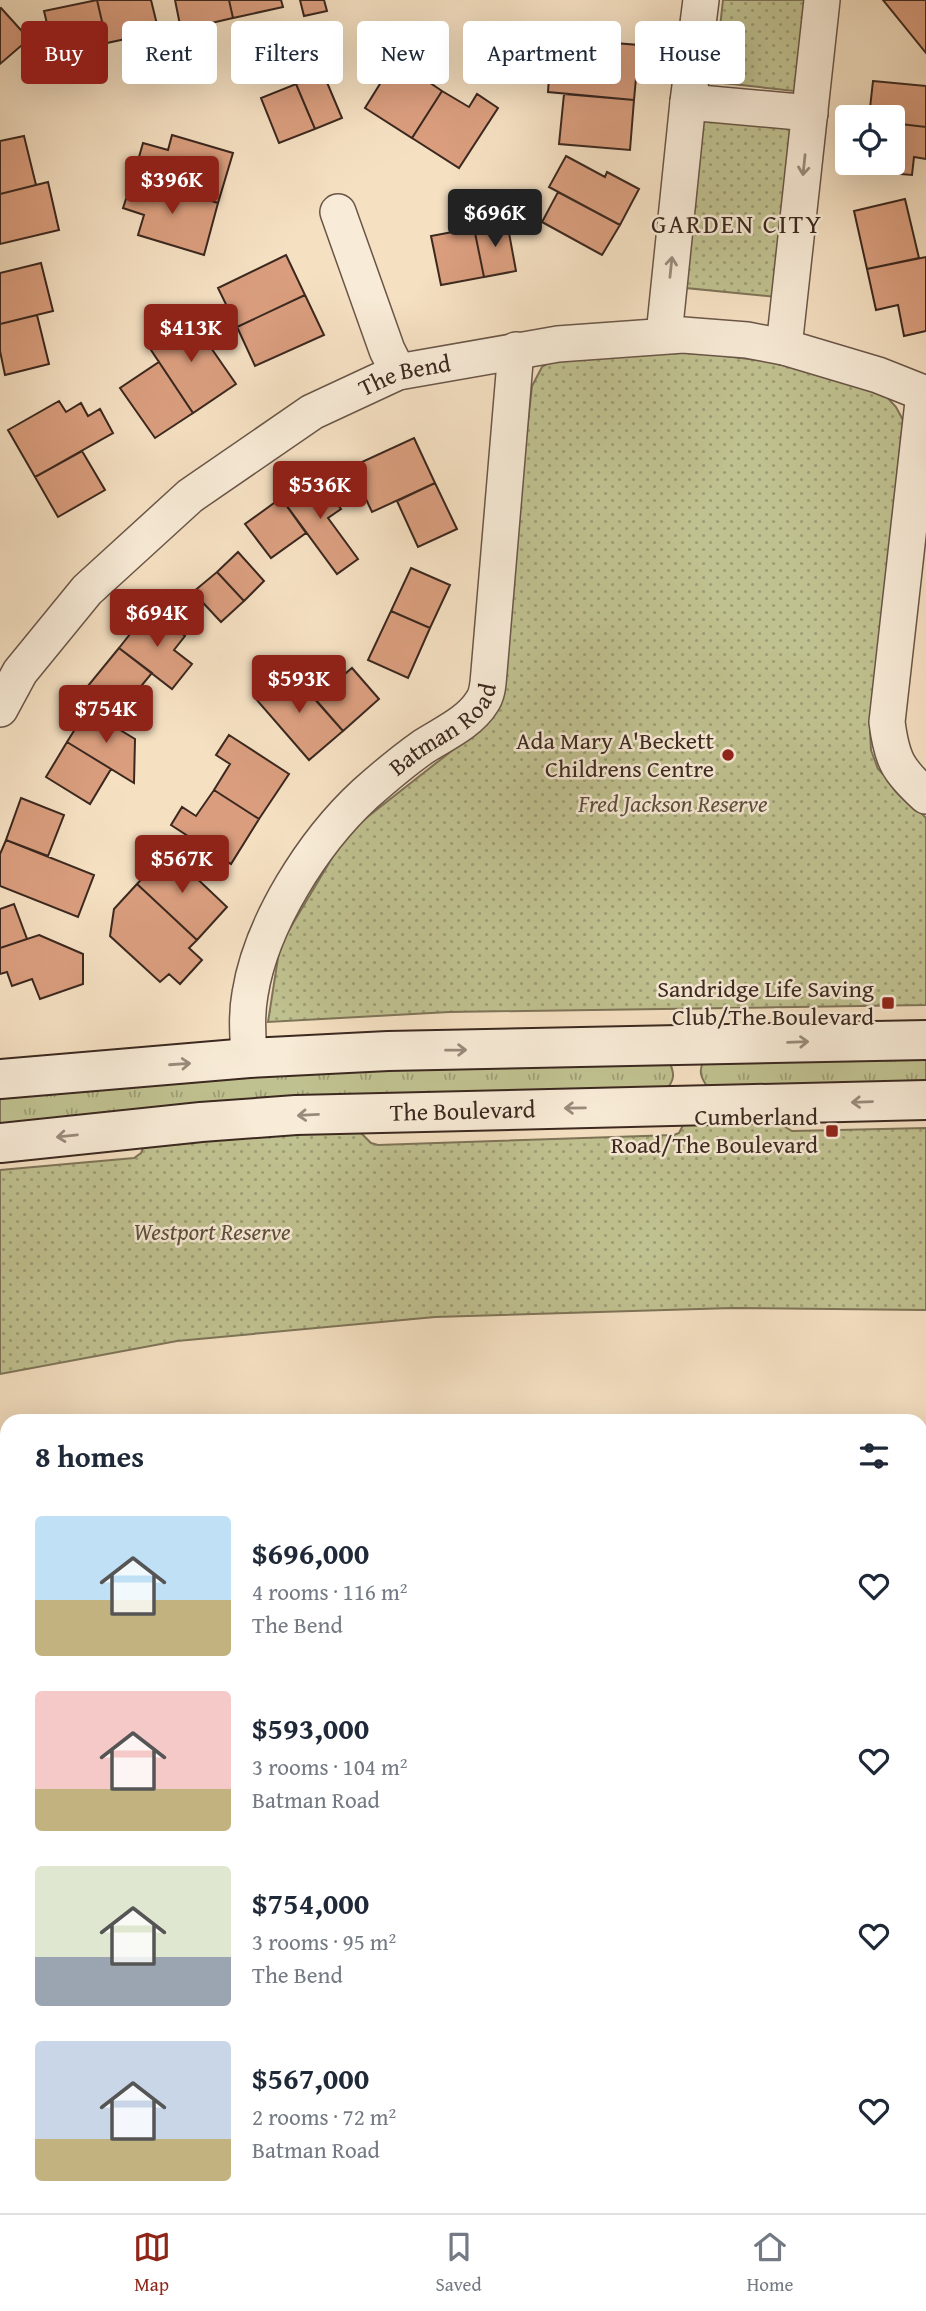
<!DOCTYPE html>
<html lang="en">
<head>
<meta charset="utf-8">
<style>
  body { margin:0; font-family:"Gentium Book Plus",serif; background:#f2f2f3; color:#1f2937; height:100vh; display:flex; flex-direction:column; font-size:26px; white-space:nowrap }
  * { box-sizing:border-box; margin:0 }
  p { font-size:23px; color:#747a83 }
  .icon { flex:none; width:38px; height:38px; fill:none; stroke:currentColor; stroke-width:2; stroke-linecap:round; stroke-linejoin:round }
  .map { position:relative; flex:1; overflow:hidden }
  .details { position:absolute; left:0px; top:1414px; width:928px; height:800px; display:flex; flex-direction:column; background:#fff; border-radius:21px 21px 0 0; box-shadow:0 7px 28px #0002 }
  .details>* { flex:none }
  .hud { position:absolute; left:21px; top:21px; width:886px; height:63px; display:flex; gap:14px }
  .fabs { position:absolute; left:835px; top:105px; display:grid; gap:14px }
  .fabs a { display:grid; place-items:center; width:70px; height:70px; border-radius:7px; background:#fff; box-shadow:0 7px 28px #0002; font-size:35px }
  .price { position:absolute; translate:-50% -60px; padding:0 16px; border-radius:7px; background:#8f2418; color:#fff; font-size:23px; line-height:46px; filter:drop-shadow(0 2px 4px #0008) }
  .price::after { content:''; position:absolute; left:50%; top:42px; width:21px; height:16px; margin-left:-10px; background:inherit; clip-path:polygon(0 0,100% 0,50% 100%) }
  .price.on { background:#222; color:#fff }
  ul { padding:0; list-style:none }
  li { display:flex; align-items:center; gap:21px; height:175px; padding:0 35px }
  li span { display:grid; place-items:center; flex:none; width:196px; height:140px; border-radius:7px; color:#555 }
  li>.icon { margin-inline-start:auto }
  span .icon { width:84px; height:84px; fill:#fffc; stroke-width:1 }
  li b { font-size:30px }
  h2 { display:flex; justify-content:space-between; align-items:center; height:84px; padding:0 35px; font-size:30px }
  .tag { padding:0 24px; border-radius:7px; background:#fff; box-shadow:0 7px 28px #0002; font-size:24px; line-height:63px }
  .tag.on { background:#8f2418; color:#fff }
  .tab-bar { display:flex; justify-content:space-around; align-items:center; height:98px; border-top:2px solid #e0e1e3; background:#fff; font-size:19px; color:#747a83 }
  .tab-bar a { display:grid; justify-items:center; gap:4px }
  .tab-bar .on { color:#8f2418 }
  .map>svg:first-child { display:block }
  .grass { fill:url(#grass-tufts); stroke:#7e7458; stroke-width:2 }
  .park { fill:url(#park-dots); stroke:#7e7458; stroke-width:2 }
  .water { fill:#9cbdb0; stroke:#758176; stroke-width:2 }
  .building { fill:#da9e7e; stroke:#3b281f; stroke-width:2 }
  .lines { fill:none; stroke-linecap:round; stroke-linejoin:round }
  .street-casing { stroke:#6a5648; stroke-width:38 }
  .secondary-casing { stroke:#3b281f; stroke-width:42 }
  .street { stroke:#f8ebd7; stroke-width:35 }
  .secondary { stroke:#f8ebd7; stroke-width:38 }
  .oneway { stroke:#9a8a7b }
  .poi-dot { fill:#8f2418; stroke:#f8ebd7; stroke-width:2.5 }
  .labels { text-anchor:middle; stroke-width:5; stroke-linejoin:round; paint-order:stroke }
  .street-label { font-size:24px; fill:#3b281f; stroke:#f8ebd7 }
  .poi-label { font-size:24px; fill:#3b281f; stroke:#f8ebd7; text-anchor:end }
  .park-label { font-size:24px; font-style:italic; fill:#5c4e3b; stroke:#f8ebd7 }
  .neighbourhood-label { font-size:26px; letter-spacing:2px; fill:#3b281f; stroke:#f8ebd7 }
</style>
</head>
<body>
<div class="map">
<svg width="926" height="2213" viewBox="0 0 926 2213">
  <defs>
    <pattern id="grass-tufts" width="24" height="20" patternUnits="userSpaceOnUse" patternTransform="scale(1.75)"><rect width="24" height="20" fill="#c0c190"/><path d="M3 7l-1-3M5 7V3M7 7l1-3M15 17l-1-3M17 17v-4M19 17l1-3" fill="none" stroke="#9d9d75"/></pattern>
    <pattern id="park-dots" width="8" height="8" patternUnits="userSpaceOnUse" patternTransform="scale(1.75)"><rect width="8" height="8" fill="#c0c190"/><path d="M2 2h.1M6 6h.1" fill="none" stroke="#9d9d75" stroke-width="1.8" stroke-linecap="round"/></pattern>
  </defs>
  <rect width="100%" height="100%" fill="#f5e0c2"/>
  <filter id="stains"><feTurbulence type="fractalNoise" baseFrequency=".00286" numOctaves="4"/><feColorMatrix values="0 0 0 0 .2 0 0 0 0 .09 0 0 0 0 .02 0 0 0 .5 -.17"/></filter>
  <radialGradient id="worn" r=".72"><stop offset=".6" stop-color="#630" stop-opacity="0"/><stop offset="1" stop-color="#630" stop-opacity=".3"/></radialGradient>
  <!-- grass -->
  <path class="grass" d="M926,1046V1091L709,1089C700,1077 698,1071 705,1058Z
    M669,1061C675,1074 675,1080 665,1091L0,1128V1087L179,1071Z"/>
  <!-- park -->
  <path class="park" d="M723,0H812L803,92L714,82Z
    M704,116L794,125L776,297L686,288Z
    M646,351L710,354L796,365L886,396L896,407L903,420L870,730L871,750L878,769L926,818V1005L449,1012L268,1022L280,945L347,833L463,742L497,699L532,386L542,367L556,359Z
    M773,1111L782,1125L792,1131L926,1128V1310L732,1308L435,1317L177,1341L0,1374V1170L134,1158L141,1153L148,1135L359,1131L371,1143L378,1145L674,1135L679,1133L690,1112Z"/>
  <!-- water -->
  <path class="water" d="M0,1467H7V2207H920L921,1493L926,1494V2213H0Z"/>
  <!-- building -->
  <path class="building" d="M97,0L107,43L78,50L82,69L59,74L44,11Z
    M97,0H151L163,49L134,56L130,38L107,43Z
    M175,0H229L233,18L181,30Z
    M229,0H281L283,7L233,18Z
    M300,0H324L327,11L304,16Z
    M883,0H926V53Z
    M1,8L29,39L0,64V9Z
    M576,40L639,45L634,100L548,92L550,62L574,63Z
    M403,47L428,63L420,76L442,91L412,138L365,108Z
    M323,73L342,118L315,129L296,84Z
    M873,81L926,86V127L892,123V117H869Z
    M296,84L315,129L279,143L261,98Z
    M442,91L469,107L477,94L498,108L459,168L412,138Z
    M564,94L634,100L630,150L559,144Z
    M892,123L926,127V159L914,157L912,175L864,171L865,163H892Z
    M172,135L233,153L218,203L133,178L143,143L168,150Z
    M24,136L36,185L0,194V141Z
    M566,156L605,177L607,172L639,189L620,225L549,187Z
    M133,178L218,203L204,255L138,235L144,215L123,208Z
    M48,182L59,230L0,244V194Z
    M558,192L620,225L602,255L542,222Z
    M905,199L919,258L867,269L854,211Z
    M507,222L516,271L484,277L474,228Z
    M474,228L484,277L441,285L431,236Z
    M286,255L305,295L237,327L218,288Z
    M926,257V331L904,336L898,305L876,310L867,269Z
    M41,263L53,311L0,324V273Z
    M305,295L324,335L255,366L237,327Z
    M37,315L49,364L5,375L0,351V324Z
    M189,316L236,384L193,413L147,344Z
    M159,362L193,413L155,438L120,388Z
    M59,401L66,412L81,403L88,416L100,409L113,433L35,477L8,430Z
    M414,438L435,483L372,512L351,467Z
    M82,451L105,490L58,517L35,477Z
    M315,474L341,509L328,518L358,559L337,574L281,498Z
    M435,483L457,529L418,547L397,501Z
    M281,498L306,533L271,558L245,524Z
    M238,552L264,581L244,601L217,572Z
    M411,568L450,585L430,628L391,611Z
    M217,572L244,601L221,622L193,592Z
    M150,609L185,636L174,650L192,664L172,689L119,648Z
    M391,611L430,628L408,678L368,660Z
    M119,648L152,673L119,713L87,687Z
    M352,668L379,699L343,731L315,699Z
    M288,669L343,731L309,760L255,698Z
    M87,710L135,739L134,783L67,742Z
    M229,735L289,774L259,819L214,790L230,764L216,755Z
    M67,742L111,769L90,804L46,777Z
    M214,790L259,819L231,864L171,825L182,807L196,816Z
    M21,798L64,815L48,856L6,840Z
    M6,840L94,875L78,917L0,886V854Z
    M168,851L227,907L197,940L137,884Z
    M137,884L197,940L189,948L202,960L180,984L169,974L160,982L110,936L114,909Z
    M14,904L27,939L0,948V909Z
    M39,935L83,954V984L40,999L32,979L12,986L7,972L0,974V948Z"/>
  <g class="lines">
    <defs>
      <g id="street">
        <path d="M688,102L810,113"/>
        <path d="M338,212L387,350L398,372"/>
        <path d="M664,335L688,102L701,0"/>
        <path d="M784,347L822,0"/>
        <path d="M924,393L887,722C892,761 898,770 926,796"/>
        <path id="s1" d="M0,709L20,672L87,590L190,496L312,412L398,372L558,344L683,335L747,340L784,347L878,375L926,394"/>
        <path id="s2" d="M249,1058C248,1036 246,1016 250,994C261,924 313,842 365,794C383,778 403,761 423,747C443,734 469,723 482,702C488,694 488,682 489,672L516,350"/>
      </g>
      <g id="secondary">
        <path d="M0,1079L249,1058L388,1051L926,1040"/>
        <path id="s3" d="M0,1143L201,1122L296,1115L926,1100"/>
      </g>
    </defs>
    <!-- street casing -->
    <use href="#street" class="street-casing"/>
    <!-- secondary casing -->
    <use href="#secondary" class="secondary-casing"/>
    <!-- street -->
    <use href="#street" class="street"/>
    <!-- secondary -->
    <use href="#secondary" class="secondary"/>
  </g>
  <!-- one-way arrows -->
  <defs><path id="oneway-shaft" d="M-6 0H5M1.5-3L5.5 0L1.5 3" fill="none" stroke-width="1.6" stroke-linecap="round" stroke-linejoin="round" transform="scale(1.75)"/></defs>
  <g class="oneway">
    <use href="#oneway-shaft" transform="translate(804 165) rotate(96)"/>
    <use href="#oneway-shaft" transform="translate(671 267) rotate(-84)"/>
    <use href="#oneway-shaft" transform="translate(798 1042) rotate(-2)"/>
    <use href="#oneway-shaft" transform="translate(456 1050) rotate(-1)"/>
    <use href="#oneway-shaft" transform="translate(180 1064) rotate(-4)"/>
    <use href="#oneway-shaft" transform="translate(862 1102) rotate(178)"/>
    <use href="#oneway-shaft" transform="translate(575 1108) rotate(179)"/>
    <use href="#oneway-shaft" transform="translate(308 1115) rotate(177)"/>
    <use href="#oneway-shaft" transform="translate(67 1136) rotate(174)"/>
  </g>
  <!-- markers -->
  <g class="poi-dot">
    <circle cx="728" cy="755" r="7"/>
    <rect x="881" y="996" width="14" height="14" rx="3.5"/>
    <rect x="825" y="1124" width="14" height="14" rx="3.5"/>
  </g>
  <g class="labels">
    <!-- street labels -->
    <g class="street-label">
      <text dy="8" stroke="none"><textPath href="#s1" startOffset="536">The Bend</textPath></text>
      <text dy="8" stroke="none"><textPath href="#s2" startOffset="401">Batman Road</textPath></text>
      <text dy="8" stroke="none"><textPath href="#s3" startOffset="464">The Boulevard</textPath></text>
    </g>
    <!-- poi labels -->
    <g class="poi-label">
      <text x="714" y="749">Ada Mary A'Beckett<tspan x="714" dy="28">Childrens Centre</tspan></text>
      <text x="874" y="997">Sandridge Life Saving<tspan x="874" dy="28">Club/The Boulevard</tspan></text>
      <text x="818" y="1125">Cumberland<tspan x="818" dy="28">Road/The Boulevard</tspan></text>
    </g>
    <!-- park labels -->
    <g class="park-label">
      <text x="673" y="812">Fred Jackson Reserve</text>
      <text x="212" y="1240">Westport Reserve</text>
    </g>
    <!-- neighbourhood labels -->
    <g class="neighbourhood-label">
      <text x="737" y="233">GARDEN CITY</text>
    </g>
  </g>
  <rect width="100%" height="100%" filter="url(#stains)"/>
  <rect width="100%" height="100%" fill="url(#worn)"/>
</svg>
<div class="fabs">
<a><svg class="icon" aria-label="locate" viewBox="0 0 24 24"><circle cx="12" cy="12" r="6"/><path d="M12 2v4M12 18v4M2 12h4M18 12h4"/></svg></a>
</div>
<b class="price" style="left:172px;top:216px">$396K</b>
<b class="price on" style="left:495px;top:249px">$696K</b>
<b class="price" style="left:191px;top:364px">$413K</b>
<b class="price" style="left:320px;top:521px">$536K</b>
<b class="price" style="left:157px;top:649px">$694K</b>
<b class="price" style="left:299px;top:715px">$593K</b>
<b class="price" style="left:106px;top:745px">$754K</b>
<b class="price" style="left:182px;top:895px">$567K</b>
<div class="hud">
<a class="tag on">Buy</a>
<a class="tag">Rent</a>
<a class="tag">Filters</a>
<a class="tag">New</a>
<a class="tag">Apartment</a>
<a class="tag">House</a>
</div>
<section class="details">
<h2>8 homes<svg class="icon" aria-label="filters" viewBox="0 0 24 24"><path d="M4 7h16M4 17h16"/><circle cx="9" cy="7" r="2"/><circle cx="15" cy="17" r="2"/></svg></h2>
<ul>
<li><span style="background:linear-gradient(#bfe0f5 60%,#c2b280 0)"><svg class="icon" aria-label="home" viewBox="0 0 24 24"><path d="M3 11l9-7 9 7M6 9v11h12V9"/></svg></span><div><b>$696,000</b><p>4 rooms · 116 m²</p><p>The Bend</p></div><svg class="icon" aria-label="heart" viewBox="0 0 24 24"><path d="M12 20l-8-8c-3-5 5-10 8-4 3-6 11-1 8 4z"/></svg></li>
<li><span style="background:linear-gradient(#f6c9c9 70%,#c2b280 0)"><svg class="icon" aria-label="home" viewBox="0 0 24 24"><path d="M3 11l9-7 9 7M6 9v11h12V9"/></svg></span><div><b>$593,000</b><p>3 rooms · 104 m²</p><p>Batman Road</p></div><svg class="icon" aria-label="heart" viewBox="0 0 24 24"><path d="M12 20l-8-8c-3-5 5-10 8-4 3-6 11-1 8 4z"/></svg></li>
<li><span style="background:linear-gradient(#dfe7d0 65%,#9aa5b1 0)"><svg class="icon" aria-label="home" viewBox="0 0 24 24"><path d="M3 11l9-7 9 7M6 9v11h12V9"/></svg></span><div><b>$754,000</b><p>3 rooms · 95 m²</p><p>The Bend</p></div><svg class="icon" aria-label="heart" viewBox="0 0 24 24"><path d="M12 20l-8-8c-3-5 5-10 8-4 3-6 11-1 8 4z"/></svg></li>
<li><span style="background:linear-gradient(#c9d6e8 70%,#c2b280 0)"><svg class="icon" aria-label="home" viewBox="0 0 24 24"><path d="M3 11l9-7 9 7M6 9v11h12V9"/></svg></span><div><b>$567,000</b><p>2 rooms · 72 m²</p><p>Batman Road</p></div><svg class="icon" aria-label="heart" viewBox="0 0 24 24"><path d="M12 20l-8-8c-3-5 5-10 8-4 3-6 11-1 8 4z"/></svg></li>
</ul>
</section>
</div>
<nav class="tab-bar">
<a class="on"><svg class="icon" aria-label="map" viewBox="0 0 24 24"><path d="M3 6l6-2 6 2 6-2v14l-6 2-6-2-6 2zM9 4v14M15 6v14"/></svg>Map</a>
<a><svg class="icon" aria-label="saved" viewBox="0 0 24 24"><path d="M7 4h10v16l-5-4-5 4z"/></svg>Saved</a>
<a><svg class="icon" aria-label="home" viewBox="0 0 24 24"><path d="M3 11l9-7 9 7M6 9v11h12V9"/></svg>Home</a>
</nav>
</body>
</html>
